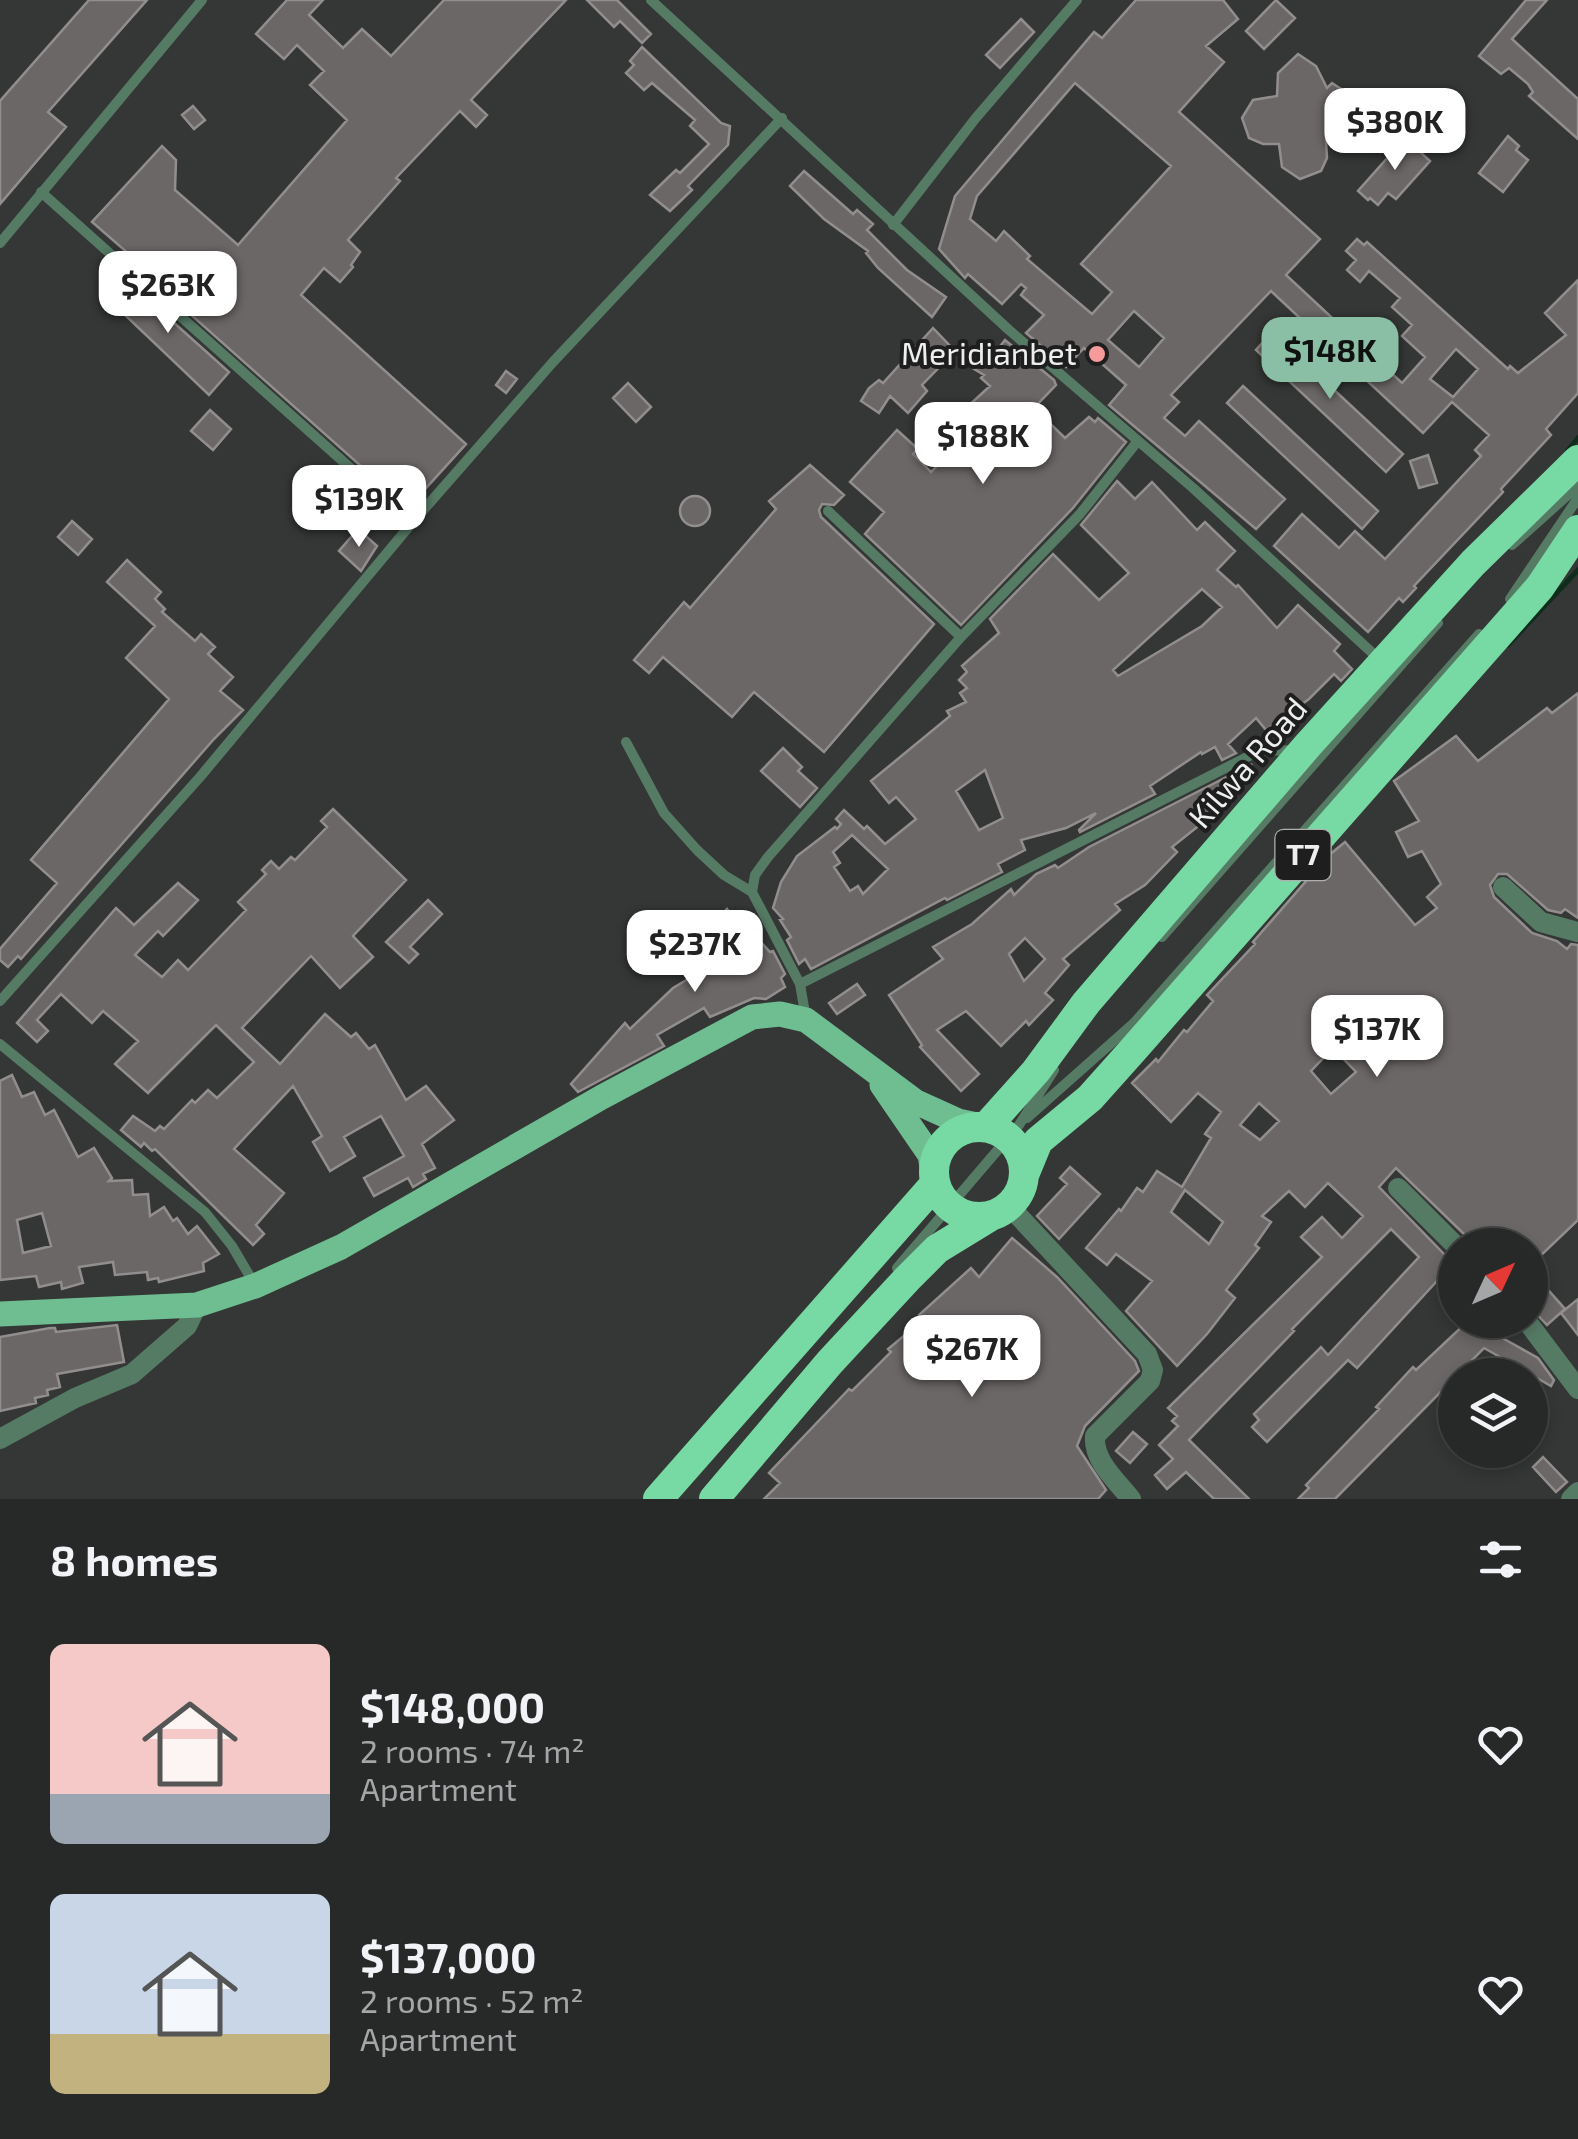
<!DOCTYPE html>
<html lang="en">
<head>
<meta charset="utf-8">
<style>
  body { margin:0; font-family:"Exo 2",sans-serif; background:#333534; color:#f1f3f6; height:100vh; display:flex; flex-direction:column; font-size:38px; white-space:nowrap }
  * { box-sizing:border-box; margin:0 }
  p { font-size:32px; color:#a4a6a8 }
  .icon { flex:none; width:55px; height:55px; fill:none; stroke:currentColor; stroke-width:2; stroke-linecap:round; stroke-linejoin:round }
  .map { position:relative; height:1499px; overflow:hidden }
  .details { display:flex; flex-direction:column; background:#272928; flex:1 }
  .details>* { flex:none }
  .needle { width:65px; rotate:46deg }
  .fabs { position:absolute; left:1438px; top:1228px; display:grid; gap:20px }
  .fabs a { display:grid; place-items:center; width:110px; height:110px; border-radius:50%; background:#272928; box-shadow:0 5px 15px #0003,0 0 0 2px #434545; font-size:50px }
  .price { position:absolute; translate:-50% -85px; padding:0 22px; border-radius:20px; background:#fff; color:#222; font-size:32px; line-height:65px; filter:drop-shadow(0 2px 5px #0008) }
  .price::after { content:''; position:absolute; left:50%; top:60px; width:30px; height:22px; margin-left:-15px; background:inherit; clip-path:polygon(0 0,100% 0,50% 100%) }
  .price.selected { background:#8abfa5; color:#111 }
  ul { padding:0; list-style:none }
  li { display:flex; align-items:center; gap:30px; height:250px; padding:0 50px }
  li span { display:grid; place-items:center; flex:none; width:280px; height:200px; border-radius:15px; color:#555 }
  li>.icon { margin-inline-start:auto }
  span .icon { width:120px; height:120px; fill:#fffc; stroke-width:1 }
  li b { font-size:42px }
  h2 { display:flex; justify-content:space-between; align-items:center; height:120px; padding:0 50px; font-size:42px }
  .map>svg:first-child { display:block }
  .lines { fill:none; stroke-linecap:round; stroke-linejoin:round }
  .stream { stroke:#0e2d1d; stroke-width:5 }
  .building { fill:#6c6767; stroke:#938e8e; stroke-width:2.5; fill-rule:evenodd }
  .lane { stroke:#567b65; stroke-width:10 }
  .street { stroke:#567b65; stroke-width:20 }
  .primary { stroke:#6ebe91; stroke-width:25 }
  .highway { stroke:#77d9a3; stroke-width:30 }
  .poi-dot { fill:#f59b9b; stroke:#1d1e1d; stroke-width:4 }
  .labels { text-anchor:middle; stroke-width:8; stroke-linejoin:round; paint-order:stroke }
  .shield { fill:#1d1e1d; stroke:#aeb0af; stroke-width:2.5 }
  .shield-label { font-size:30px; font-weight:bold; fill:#ecefed }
  .poi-label { font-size:32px; fill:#ecefed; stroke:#1d1e1d; text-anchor:end }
  .street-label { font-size:32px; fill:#ecefed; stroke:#1d1e1d }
</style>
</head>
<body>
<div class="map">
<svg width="1578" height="1499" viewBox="0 0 1578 1499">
  <rect width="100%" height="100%" fill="#343735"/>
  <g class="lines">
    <!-- stream -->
    <path class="stream" d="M1568,450L1578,438
      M1508,645L1578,570"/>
  </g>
  <!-- building -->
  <path class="building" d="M89,0H147L48,112L66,127L0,204V101Z
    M287,0H323L309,15L343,48L362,29L391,56L444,0H566L471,100L487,115L476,127L460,111L396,178L400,181L348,240L360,252L351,265L353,267L340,282L324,268L301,295L466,444L408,508L134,264L137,261L92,222L162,146L176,160L175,190L238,245L347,120L310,85L324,71L297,45L284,59L256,34Z
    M587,0H617L651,34L642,43L620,21L614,27Z
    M1136,0H1223L1238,19L1206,46L1224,62L1179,112L1320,239L1286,275L1402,383L1425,357L1402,336L1412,325L1392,307L1400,298L1369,271L1360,282L1347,270L1356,260L1346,251L1357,239L1364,245L1367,242L1508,369L1510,366L1518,373L1566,335L1545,313L1578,280V393L1546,429L1551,435L1501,489L1503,492L1414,586L1416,588L1403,602L1399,598L1368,632L1274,546L1302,514L1339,548L1355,531L1385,559L1481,456L1475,450L1489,435L1452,402L1423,433L1271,291L1171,395L1179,402L1164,418L1185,436L1199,421L1285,499L1256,529L1109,405L1126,385L1084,348L1066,367L1026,333L1044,315L1021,295L1026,288L1021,284L1002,304L968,274L965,278L939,249L955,196L1094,32L1102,38ZM1075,83L1171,166L1081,264L1112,292L1092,314L1027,259L1030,256L1004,231L996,241L970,219L977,196ZM1134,311L1164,338L1139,367L1108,340ZM1456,349L1478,369L1453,397L1430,379Z
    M1276,0L1295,18L1264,49L1246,31Z
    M1526,0H1547L1512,39L1578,99V139L1529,96L1533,92L1528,84L1509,68L1501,74L1479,56Z
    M1021,19L1034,32L1000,68L986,55Z
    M642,47L721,123L730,126L728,145L688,186L692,190L670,211L650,195L676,170L680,173L709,144L690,126L695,120L652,83L644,90L626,73L634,65L630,61Z
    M1298,54L1316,66L1327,88L1332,83L1355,98L1363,119L1357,132L1351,137L1326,140L1327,158L1321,171L1300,179L1282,167L1279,144H1263L1249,138L1242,118L1253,100L1277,96L1278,73Z
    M193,106L205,120L194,129L182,115Z
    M1508,136L1519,146L1516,150L1528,160L1503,192L1479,173Z
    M1405,138L1430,161L1396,199L1388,193L1378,205L1370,198L1368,200L1358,191Z
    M804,171L853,214L857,210L873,224L867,230L907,270L946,297L932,317L878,268L866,253L868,251L824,219L790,186Z
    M123,277L229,372L209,395L105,296Z
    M933,328L955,351L922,385L927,391L908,413L890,396L879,413L861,401L869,388L879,380L883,383Z
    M1272,332L1403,454L1386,472L1256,350Z
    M1005,340L1054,380L1056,385L1034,408L1065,438L1089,417L1095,422L1098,418L1126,442L1073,508L961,625L865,534L884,512L850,482L897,430L918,449L913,454L931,472L951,452L940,442L956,423L953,420L990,386L981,378L984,375L974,369L990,350L994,354Z
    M506,371L517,379L506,393L496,385Z
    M628,383L651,407L636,422L613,398Z
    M1243,386L1378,511L1362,529L1227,403Z
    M210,410L231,429L213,450L191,431Z
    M1428,455L1437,483L1419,488L1410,461Z
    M810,465L844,495L834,505L822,504L819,510L821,517L934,624L824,752L754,692L732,717L663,657L649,673L634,660L684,602L690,608L776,509L769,501Z
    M1117,481L1135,499L1152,482L1197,530L1205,522L1235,551L1217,570L1236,587L1238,585L1277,628L1298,605L1340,644L1334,651L1352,669L1341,681L1334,674L1309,699L1266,730L1256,718L1228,744L1236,753L1222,760L1215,747L1202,754L1201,752L1150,786L1155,794L1080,832L1079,830L1096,813L1066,828L1021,840L1025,850L998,864L1002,872L947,900L945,898L811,969L805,959L799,964L787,940L791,937L780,920L783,919L773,908L781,882L797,856L835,827L837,829L841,824L836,819L844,810L864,829L867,826L885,844L916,819L896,797L889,803L871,781L950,716L947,711L966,702L960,693L967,688L959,680L967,672L962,666L999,633L990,619L1053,554L1099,600L1129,573L1081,525ZM1202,589L1222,607L1202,626L1118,676L1113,670ZM985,770L1003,818L979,830L956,791ZM852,835L888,869L863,894L858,886L850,891L834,867L840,863L833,852Z
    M680 511a15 15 0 1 1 30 0a15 15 0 1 1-30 0Z
    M72,521L92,539L78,555L58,537Z
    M358,529L377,546L361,571L339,551Z
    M127,560L161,592L155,599L165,609L162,612L195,641L201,634L215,647L208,654L233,677L220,691L243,710L214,739L21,959L18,956L8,967L0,960V949L57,883L31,860L169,699L126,658L155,626L107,582Z
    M1578,693V918L1565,909L1561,913L1548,910L1507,874H1498L1490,885L1494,897L1532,933L1557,941L1567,949L1571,944L1578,945V1220L1538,1258L1546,1267L1536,1276L1565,1309L1547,1325L1530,1307V1245H1468L1465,1235L1396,1168L1379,1187L1445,1255L1455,1258V1300L1437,1281L1357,1368L1348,1360L1267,1442L1252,1427L1259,1420L1254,1414L1321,1347L1328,1355L1419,1257L1391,1229L1292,1329L1294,1331L1189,1440L1249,1499H1214L1186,1472L1167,1489L1155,1475L1173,1459L1159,1445L1178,1426L1172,1421L1177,1416L1168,1408L1322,1257L1301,1237L1322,1217L1342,1238L1363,1216L1328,1183L1305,1207L1289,1191L1262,1216L1271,1222L1255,1245L1259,1248L1226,1290L1235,1298L1207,1334L1177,1366L1126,1311L1152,1281L1116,1254L1107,1265L1086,1248L1119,1209L1121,1211L1137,1188L1143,1192L1157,1171L1182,1187L1211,1138L1205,1134L1221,1112L1198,1093L1171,1122L1132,1083L1156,1059L1158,1062L1184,1030L1187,1032L1213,1001L1207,995L1255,944L1253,942L1328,856L1345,842L1415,925L1437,908L1427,897L1441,884L1422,851L1408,857L1396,832L1419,821L1394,781L1456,736L1478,761L1547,708L1552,713ZM1333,1048L1356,1072L1331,1094L1311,1071ZM1259,1103L1279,1121L1260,1140L1240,1125ZM1185,1190L1223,1222L1209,1244L1171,1212Z
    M783,748L802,767L798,771L817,788L800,807L761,771Z
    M1252,764L1208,812L1211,816L1172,847L1177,852L1145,885L1115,904L1120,910L1063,959L1069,965L1045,993L1053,1000L1029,1025L1026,1021L1001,1046L966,1011L937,1030L979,1074L961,1091L920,1047L922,1045L889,995L943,959L933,947L972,924L1011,889L1014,895L1036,874L1055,865L1058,868L1089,847ZM1025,938L1045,959L1024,981L1009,954Z
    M333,809L406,880L353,936L373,957L340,988L311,956L242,1028L280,1064L325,1014L351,1037L356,1033L369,1049L375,1045L406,1100L426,1086L454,1120L422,1144L435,1168L423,1174L426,1179L413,1187L408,1178L374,1196L364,1178L404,1156L381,1116L344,1137L355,1156L330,1171L313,1142L322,1136L293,1086L234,1149L284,1193L256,1225L264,1234L253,1245L155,1149L152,1151L144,1143L141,1147L121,1130L133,1116L155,1131L160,1126L164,1129L192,1100L195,1103L208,1090L217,1098L254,1062L216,1025L148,1093L115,1064L138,1041L103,1011L92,1023L61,994L37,1020L48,1031L37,1042L17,1023L116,908L134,925L178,883L198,900L163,936L158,931L135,955L162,977L178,960L188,970L246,910L238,902L266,874L262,870L271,861L279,869L291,857L295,860L327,827L321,821Z
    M428,900L442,914L410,947L418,954L409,963L386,942Z
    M727,909L755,942L758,939L770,952L773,951L785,974L781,978L785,987L766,999L754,998L710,1017L704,1008L657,1035L664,1046L578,1092L571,1084L625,1023L630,1029L673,988L703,970L688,951Z
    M857,984L865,995L837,1014L829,1003Z
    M12,1075L22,1097L34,1092L45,1115L54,1110L78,1157L94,1148L112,1178L109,1181L132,1180L133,1195L148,1194L150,1216L164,1207L173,1221L177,1218L188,1234L197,1226L219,1254L203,1263L204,1271L159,1282L158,1278L148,1280L147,1272L115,1275L113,1262L79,1267L83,1283L62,1289L61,1282L39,1287L36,1276L0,1280V1081ZM42,1213L51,1246L23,1253L17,1220Z
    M1070,1167L1100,1194L1059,1239L1037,1216L1067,1184L1060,1178Z
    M1012,1238L1057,1277L1135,1361L1139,1371L1085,1426L1077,1446L1106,1490L1098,1499H764L780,1483L769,1473L849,1389L852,1391L891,1352L888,1349L911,1330L909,1327L921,1318L919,1315L971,1268L979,1277Z
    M1578,1299V1335L1561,1313Z
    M1469,1320H1512L1497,1335L1538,1358L1554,1380L1551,1386L1484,1348L1335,1499H1298L1309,1488L1306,1485L1379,1409L1376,1407L1413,1367L1416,1370Z
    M117,1325L124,1362L57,1374L60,1387L47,1390L48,1395L35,1398L36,1403L0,1411V1337L50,1328H55L56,1332Z
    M1133,1432L1147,1444L1130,1463L1116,1451Z
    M1543,1457L1567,1482L1556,1492L1533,1467Z"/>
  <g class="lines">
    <!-- lane -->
    <path class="lane" d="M651,0L1009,330L1193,488L1380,660
      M41,192L412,523
      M893,225L975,119L1077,0
      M0,243L202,0
      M828,511L961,637
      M1512,545L1578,486
      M1510,599L1578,498
      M626,742L664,813L697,850L724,875L752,892L800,984L806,1019
      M752,892L755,875L768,857L961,637L1080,514L1137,442
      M1162,937L1438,623
      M800,984L1259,751L1293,750
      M0,1001L200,777L412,523L553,362L782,118
      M0,1044L205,1212L232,1246L255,1285
      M1027,1118L1134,1023L1479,634
      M897,1268L1019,1125L1054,1070"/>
    <!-- street -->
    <path class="street" d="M1503,887L1541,922L1578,932
      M1398,1188L1455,1245
      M1014,1200L1013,1210L1147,1354L1153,1370L1150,1381L1095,1436C1093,1461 1117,1481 1131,1499
      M1526,1320L1578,1389
      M0,1439L75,1398L132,1374L187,1326L197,1305
      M1571,1499L1578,1492"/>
    <!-- primary -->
    <path class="primary" d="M882,1085L930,1155L935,1184
      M0,1314L197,1305L255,1286L341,1247L602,1097L752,1017L780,1014L806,1020L916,1102L958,1121L986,1127"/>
    <!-- highway -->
    <path class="highway" d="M934 1172a45 45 0 1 1 90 0a45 45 0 1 1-90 0Z
      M986,1127L1036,1071L1086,1003L1308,745L1473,563L1578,460
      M1024,1175L1038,1141L1090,1098L1132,1051L1540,587L1578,530
      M658,1499L935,1184
      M714,1499L830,1362L907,1279L937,1249L991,1216"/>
  </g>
  <!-- markers -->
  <circle class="poi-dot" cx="1097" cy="354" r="10"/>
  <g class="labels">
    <!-- shield labels -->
    <rect class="shield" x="1275.5" y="830" width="55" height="50" rx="8"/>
    <g class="shield-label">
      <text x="1303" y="865">T7</text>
    </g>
    <!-- poi labels -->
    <g class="poi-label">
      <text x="1077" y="365">Meridianbet</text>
    </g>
    <!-- street labels -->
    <g class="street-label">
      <text transform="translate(1248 763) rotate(-49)" y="11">Kilwa Road</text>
    </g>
  </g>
</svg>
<div class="fabs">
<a><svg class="needle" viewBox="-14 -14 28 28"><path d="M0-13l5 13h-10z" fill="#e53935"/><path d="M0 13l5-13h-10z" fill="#a4a6a8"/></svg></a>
<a><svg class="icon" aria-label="layers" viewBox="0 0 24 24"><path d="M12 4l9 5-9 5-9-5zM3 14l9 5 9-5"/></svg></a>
</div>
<b class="price" style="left:1395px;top:173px">$380K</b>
<b class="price" style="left:168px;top:336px">$263K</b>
<b class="price selected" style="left:1330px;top:402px">$148K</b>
<b class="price" style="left:983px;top:487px">$188K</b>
<b class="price" style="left:359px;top:550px">$139K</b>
<b class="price" style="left:695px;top:995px">$237K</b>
<b class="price" style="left:1377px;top:1080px">$137K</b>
<b class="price" style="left:972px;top:1400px">$267K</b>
</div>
<section class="details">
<h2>8 homes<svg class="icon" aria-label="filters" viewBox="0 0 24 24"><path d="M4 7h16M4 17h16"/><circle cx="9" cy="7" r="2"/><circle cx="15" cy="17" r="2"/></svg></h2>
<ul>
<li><span style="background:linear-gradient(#f6c9c9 75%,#9aa5b1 0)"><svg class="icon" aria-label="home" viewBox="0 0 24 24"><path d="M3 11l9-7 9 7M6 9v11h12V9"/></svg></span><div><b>$148,000</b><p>2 rooms · 74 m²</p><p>Apartment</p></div><svg class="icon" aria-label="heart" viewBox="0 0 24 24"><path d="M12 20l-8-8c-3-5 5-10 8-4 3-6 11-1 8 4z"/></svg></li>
<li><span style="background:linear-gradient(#c9d6e8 70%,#c2b280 0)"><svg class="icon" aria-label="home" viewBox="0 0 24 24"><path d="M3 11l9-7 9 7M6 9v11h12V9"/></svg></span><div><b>$137,000</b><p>2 rooms · 52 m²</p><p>Apartment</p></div><svg class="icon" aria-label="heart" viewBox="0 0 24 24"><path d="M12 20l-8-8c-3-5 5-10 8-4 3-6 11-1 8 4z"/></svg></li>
</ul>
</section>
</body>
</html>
